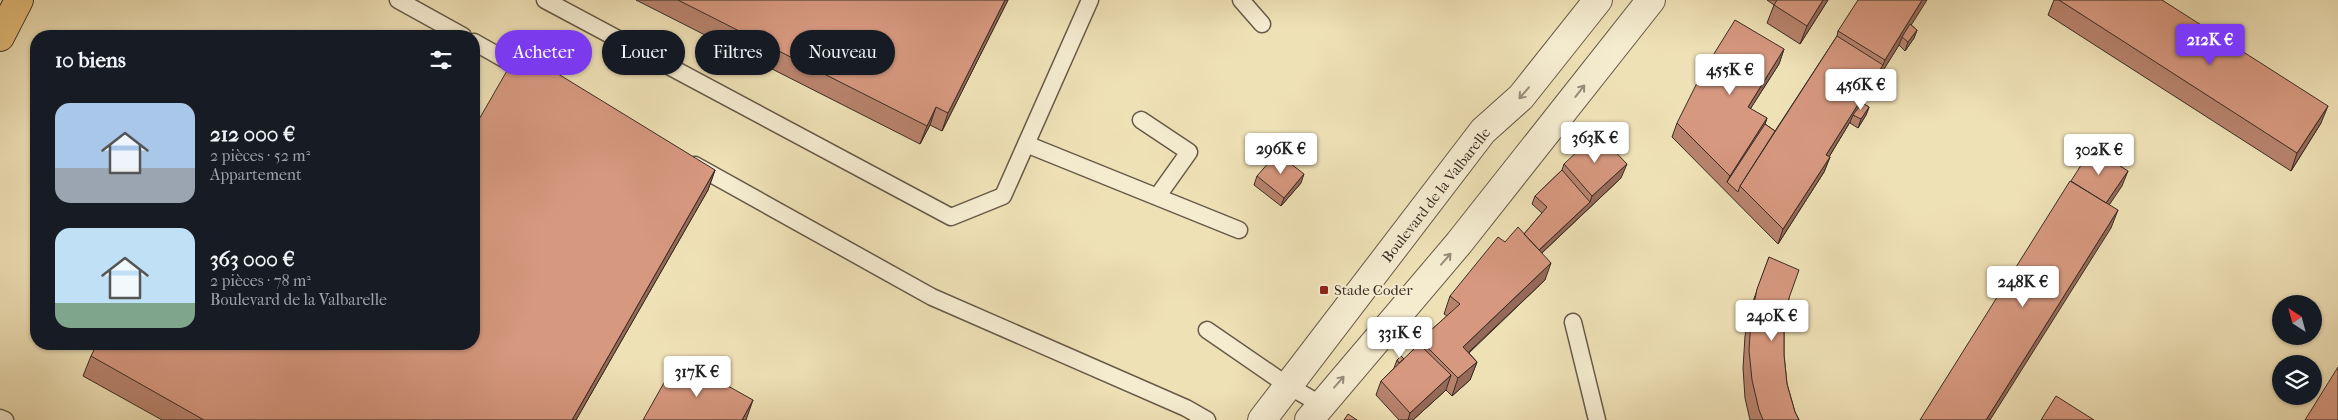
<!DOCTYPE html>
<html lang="fr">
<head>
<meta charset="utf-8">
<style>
  body { margin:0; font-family:"IM FELL French Canon",serif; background:#242831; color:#f1f3f6; height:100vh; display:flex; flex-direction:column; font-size:19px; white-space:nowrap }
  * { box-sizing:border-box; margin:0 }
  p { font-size:16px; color:#9ea1a6 }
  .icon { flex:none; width:28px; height:28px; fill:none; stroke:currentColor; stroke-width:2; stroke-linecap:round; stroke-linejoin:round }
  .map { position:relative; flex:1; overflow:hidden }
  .sheet { position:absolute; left:30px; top:30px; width:450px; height:320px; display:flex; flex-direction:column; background:#171b24; border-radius:20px; box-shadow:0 1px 4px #0004 }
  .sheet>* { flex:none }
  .top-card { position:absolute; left:495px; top:30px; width:475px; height:45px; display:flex; gap:10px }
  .needle { width:32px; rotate:324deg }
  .fabs { position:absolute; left:2272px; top:295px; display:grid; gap:10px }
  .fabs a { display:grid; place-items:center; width:50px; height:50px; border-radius:50%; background:#171b24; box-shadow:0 1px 4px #0004; font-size:25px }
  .price { position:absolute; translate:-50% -42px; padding:0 11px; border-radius:5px; background:#fff; color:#222; font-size:16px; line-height:32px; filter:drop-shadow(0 1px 2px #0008) }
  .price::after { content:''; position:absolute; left:50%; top:30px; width:15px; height:11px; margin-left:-8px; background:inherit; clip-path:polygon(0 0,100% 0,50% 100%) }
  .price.current { background:#7c3aed; color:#fff }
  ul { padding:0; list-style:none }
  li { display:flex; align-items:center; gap:15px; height:125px; padding:0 25px }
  li span { display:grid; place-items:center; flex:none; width:140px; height:100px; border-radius:15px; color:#555 }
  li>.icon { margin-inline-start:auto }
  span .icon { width:60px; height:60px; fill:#fffc; stroke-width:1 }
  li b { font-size:21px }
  h2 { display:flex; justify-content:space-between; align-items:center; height:60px; padding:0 25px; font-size:21px }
  .chip { padding:0 18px; border-radius:22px; background:#171b24; box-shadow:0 1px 4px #0004; font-size:18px; line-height:45px }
  .chip.current { background:#7c3aed; color:#fff }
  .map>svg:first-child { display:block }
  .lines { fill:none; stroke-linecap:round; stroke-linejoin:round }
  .service-casing { stroke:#665a48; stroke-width:19 }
  .tertiary-casing { stroke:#665a48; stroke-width:30 }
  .motorway-casing { stroke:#392d24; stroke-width:30 }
  .service { stroke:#f5ecd0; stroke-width:16 }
  .tertiary { stroke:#f5ecd0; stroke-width:28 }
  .motorway { stroke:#e8c07b; stroke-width:28 }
  .wall { fill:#b8836d; stroke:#392d24 }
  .shaded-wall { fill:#966a59; stroke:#392d24 }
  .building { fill:#d6987f; stroke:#392d24 }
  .oneway { stroke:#978c7a }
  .poi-dot { fill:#8f2418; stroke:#f5ecd0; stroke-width:2 }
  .labels { text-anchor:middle; stroke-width:4; stroke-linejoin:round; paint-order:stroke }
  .street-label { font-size:15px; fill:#392d24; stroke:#f5ecd0 }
  .poi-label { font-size:15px; fill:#392d24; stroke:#f5ecd0; text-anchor:start }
</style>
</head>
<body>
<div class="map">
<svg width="2338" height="420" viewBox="0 0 2338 420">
  <rect width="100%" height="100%" fill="#efe1b6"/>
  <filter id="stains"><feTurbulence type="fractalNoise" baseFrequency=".004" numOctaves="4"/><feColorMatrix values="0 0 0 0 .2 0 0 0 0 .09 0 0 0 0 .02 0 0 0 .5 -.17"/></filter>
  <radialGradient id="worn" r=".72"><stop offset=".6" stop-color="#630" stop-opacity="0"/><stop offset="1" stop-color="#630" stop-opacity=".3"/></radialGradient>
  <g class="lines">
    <defs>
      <path id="service" d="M398,0L463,36
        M545,0L951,217L1003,196L1090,0
        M1241,0L1262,24
        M474,42L529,73
        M1141,120L1189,152L1157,197
        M1026,144L1239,230
        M695,165L932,297L1186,408L1207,420
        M1573,322L1597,420
        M1207,330L1287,385L1320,404
        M0,418L5,420"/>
      <path id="tertiary" d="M1262,420L1483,131L1521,97L1598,0
        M1309,420L1459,243L1651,0"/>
      <path id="motorway" d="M0,37L19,0"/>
    </defs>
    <!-- service casing -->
    <use href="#service" class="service-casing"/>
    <!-- tertiary casing -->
    <use href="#tertiary" class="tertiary-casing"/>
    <!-- motorway casing -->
    <use href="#motorway" class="motorway-casing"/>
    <!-- service -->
    <use href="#service" class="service"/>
    <!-- tertiary -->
    <use href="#tertiary" class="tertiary"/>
    <!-- motorway -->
    <use href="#motorway" class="motorway"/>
  </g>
  <!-- wall -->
  <path class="wall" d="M636,0H1008L942,131L930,125L920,144Z
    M1767,0H1828L1800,44L1767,23L1774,5Z
    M2054,0H2162L2321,123L2291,171L2048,15Z
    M1911,25L1917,30L1914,38L1905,51L1899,45L1862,103L1869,107L1866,115L1858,128L1850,123V122L1829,157H1830L1824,172L1778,244L1672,137L1677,123L1784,49L1779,64L1750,109L1767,118L1765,124L1775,131L1837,36L1838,31Z
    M1564,164L1621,178L1542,253L1545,280L1469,353L1477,362L1470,380L1452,396L1446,390L1413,420H1399L1376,395L1381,381L1394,368L1397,360L1404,359L1419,344L1420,340L1447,316L1444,314L1450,296L1505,242L1524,234L1542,213L1532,204L1535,196L1562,170Z
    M715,170L708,190L576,420H162L83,376L91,356Z
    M1257,176L1301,183L1281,206L1254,185Z
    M1769,257L1789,298L1784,326V355L1787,384L1795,412L1799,420H1750L1745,398L1743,368L1745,336L1751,307Z"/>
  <!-- shaded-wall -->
  <path class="shaded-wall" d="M1005,0H1008L942,131L948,113Z
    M1823,0H1828L1800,44L1807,26Z
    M1922,0H1927L1903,38L1902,37L1899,45L1855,116L1853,115L1850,122L1821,170L1826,155L1883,65L1885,60Z
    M1917,30L1914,38L1905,51L1908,42Z
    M1784,49L1779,64L1742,122L1748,107Z
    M2328,106L2321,123L2291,171L2297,153Z
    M936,107L930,125L920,144L927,126Z
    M1869,107L1866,115L1858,128L1861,119Z
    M1767,118L1762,133L1727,182L1730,176Z
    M1830,157L1824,172L1778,244L1783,229Z
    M1627,164L1621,178L1530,264L1533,256L1590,202L1592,196Z
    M715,170L708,190L576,420H572Z
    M2128,171L2122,186L2099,220L2104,206Z
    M1304,174L1301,183L1281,206L1284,198Z
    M2118,210L2111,228L1990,420H1986Z
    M1551,263L1545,280L1456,364L1463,347Z
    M1477,362L1470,380L1452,396L1458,378Z
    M1451,375L1446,390L1413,420H1408L1410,413Z
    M753,400L746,420H742Z"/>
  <!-- building -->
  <path class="building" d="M678,0H1005L948,113L936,107L927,126Z
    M1777,0H1823L1807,26L1774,5Z
    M1858,0H1922L1885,60L1838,31Z
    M2059,0H2162L2328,106L2297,153Z
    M1735,20L1784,49L1748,107L1767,118L1730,176L1677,123L1702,73Z
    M1910,24L1917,30L1908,42L1902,37Z
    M1837,36L1883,65L1826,155L1830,157L1783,229L1740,186Z
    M519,50L715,170L572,420H204L91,356L97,344H474V128Z
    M1862,103L1869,107L1861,119L1853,115Z
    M1765,124L1775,131L1740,186L1738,192L1727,182Z
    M1597,133L1627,164L1592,196L1564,164Z
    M2092,148L2128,171L2106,203L2071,181Z
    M1277,153L1304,174L1284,198L1257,176Z
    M1562,170L1590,202L1539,250L1524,234L1547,207L1535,196Z
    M2070,181L2118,210L1986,420H1920Z
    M1518,227L1551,263L1463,347L1477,362L1458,378L1420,340L1460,304L1450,296L1498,237L1505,242Z
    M1769,257L1799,270L1789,298L1784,326V355L1787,384L1795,412L1799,420H1763L1759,410L1752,380L1749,350L1751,319L1757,289Z
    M1419,344L1451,375L1410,413L1381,381Z
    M1401,356L1404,359L1399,363L1397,360Z
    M678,358L753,400L742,420H643Z
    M2338,367V420H2305Z
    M2056,396L2094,420H2041Z
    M1348,414L1357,420H1344Z"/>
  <!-- one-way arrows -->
  <defs><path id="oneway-shaft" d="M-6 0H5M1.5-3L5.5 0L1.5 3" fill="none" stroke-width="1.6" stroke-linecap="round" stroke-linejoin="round" transform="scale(1.25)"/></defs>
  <g class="oneway">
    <use href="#oneway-shaft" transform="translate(1580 91) rotate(-52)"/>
    <use href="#oneway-shaft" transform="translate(1524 93) rotate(131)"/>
    <use href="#oneway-shaft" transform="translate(1446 259) rotate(-49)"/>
    <use href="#oneway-shaft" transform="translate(1339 382) rotate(-49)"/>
  </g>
  <!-- markers -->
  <rect class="poi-dot" x="1319" y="285" width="10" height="10" rx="2.5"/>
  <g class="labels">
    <!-- street labels -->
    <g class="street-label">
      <text transform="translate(1436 195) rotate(-52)" y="5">Boulevard de la Valbarelle</text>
    </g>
    <!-- poi labels -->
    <g class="poi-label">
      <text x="1334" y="295">Stade Coder</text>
    </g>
  </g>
  <rect width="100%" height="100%" filter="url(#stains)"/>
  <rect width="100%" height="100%" fill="url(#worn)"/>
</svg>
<div class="fabs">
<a><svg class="needle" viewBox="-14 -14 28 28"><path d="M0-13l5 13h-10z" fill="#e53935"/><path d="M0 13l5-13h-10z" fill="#9ea1a6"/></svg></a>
<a><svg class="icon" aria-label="layers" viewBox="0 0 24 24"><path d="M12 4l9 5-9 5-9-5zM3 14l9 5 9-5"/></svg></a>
</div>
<b class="price current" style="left:2210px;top:66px">212K €</b>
<b class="price" style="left:1730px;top:96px">455K €</b>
<b class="price" style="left:1861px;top:111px">456K €</b>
<b class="price" style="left:1595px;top:164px">363K €</b>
<b class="price" style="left:1281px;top:175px">296K €</b>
<b class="price" style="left:2099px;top:176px">302K €</b>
<b class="price" style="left:2023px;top:308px">248K €</b>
<b class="price" style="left:1772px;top:342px">240K €</b>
<b class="price" style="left:1400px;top:359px">331K €</b>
<b class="price" style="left:697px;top:398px">317K €</b>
<div class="top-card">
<a class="chip current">Acheter</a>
<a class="chip">Louer</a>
<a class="chip">Filtres</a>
<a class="chip">Nouveau</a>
</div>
<section class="sheet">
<h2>10 biens<svg class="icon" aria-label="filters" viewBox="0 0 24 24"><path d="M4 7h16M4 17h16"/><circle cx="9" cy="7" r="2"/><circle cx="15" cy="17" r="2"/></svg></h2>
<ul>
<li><span style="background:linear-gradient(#a9c7e8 65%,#9aa5b1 0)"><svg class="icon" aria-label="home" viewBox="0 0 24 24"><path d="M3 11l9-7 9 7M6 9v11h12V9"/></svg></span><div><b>212 000 €</b><p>2 pièces · 52 m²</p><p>Appartement</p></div></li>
<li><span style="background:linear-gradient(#bfe0f5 75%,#7fa58c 0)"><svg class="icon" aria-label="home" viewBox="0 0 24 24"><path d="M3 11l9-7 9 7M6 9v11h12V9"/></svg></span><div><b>363 000 €</b><p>2 pièces · 78 m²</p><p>Boulevard de la Valbarelle</p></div></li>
</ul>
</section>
</div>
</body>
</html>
